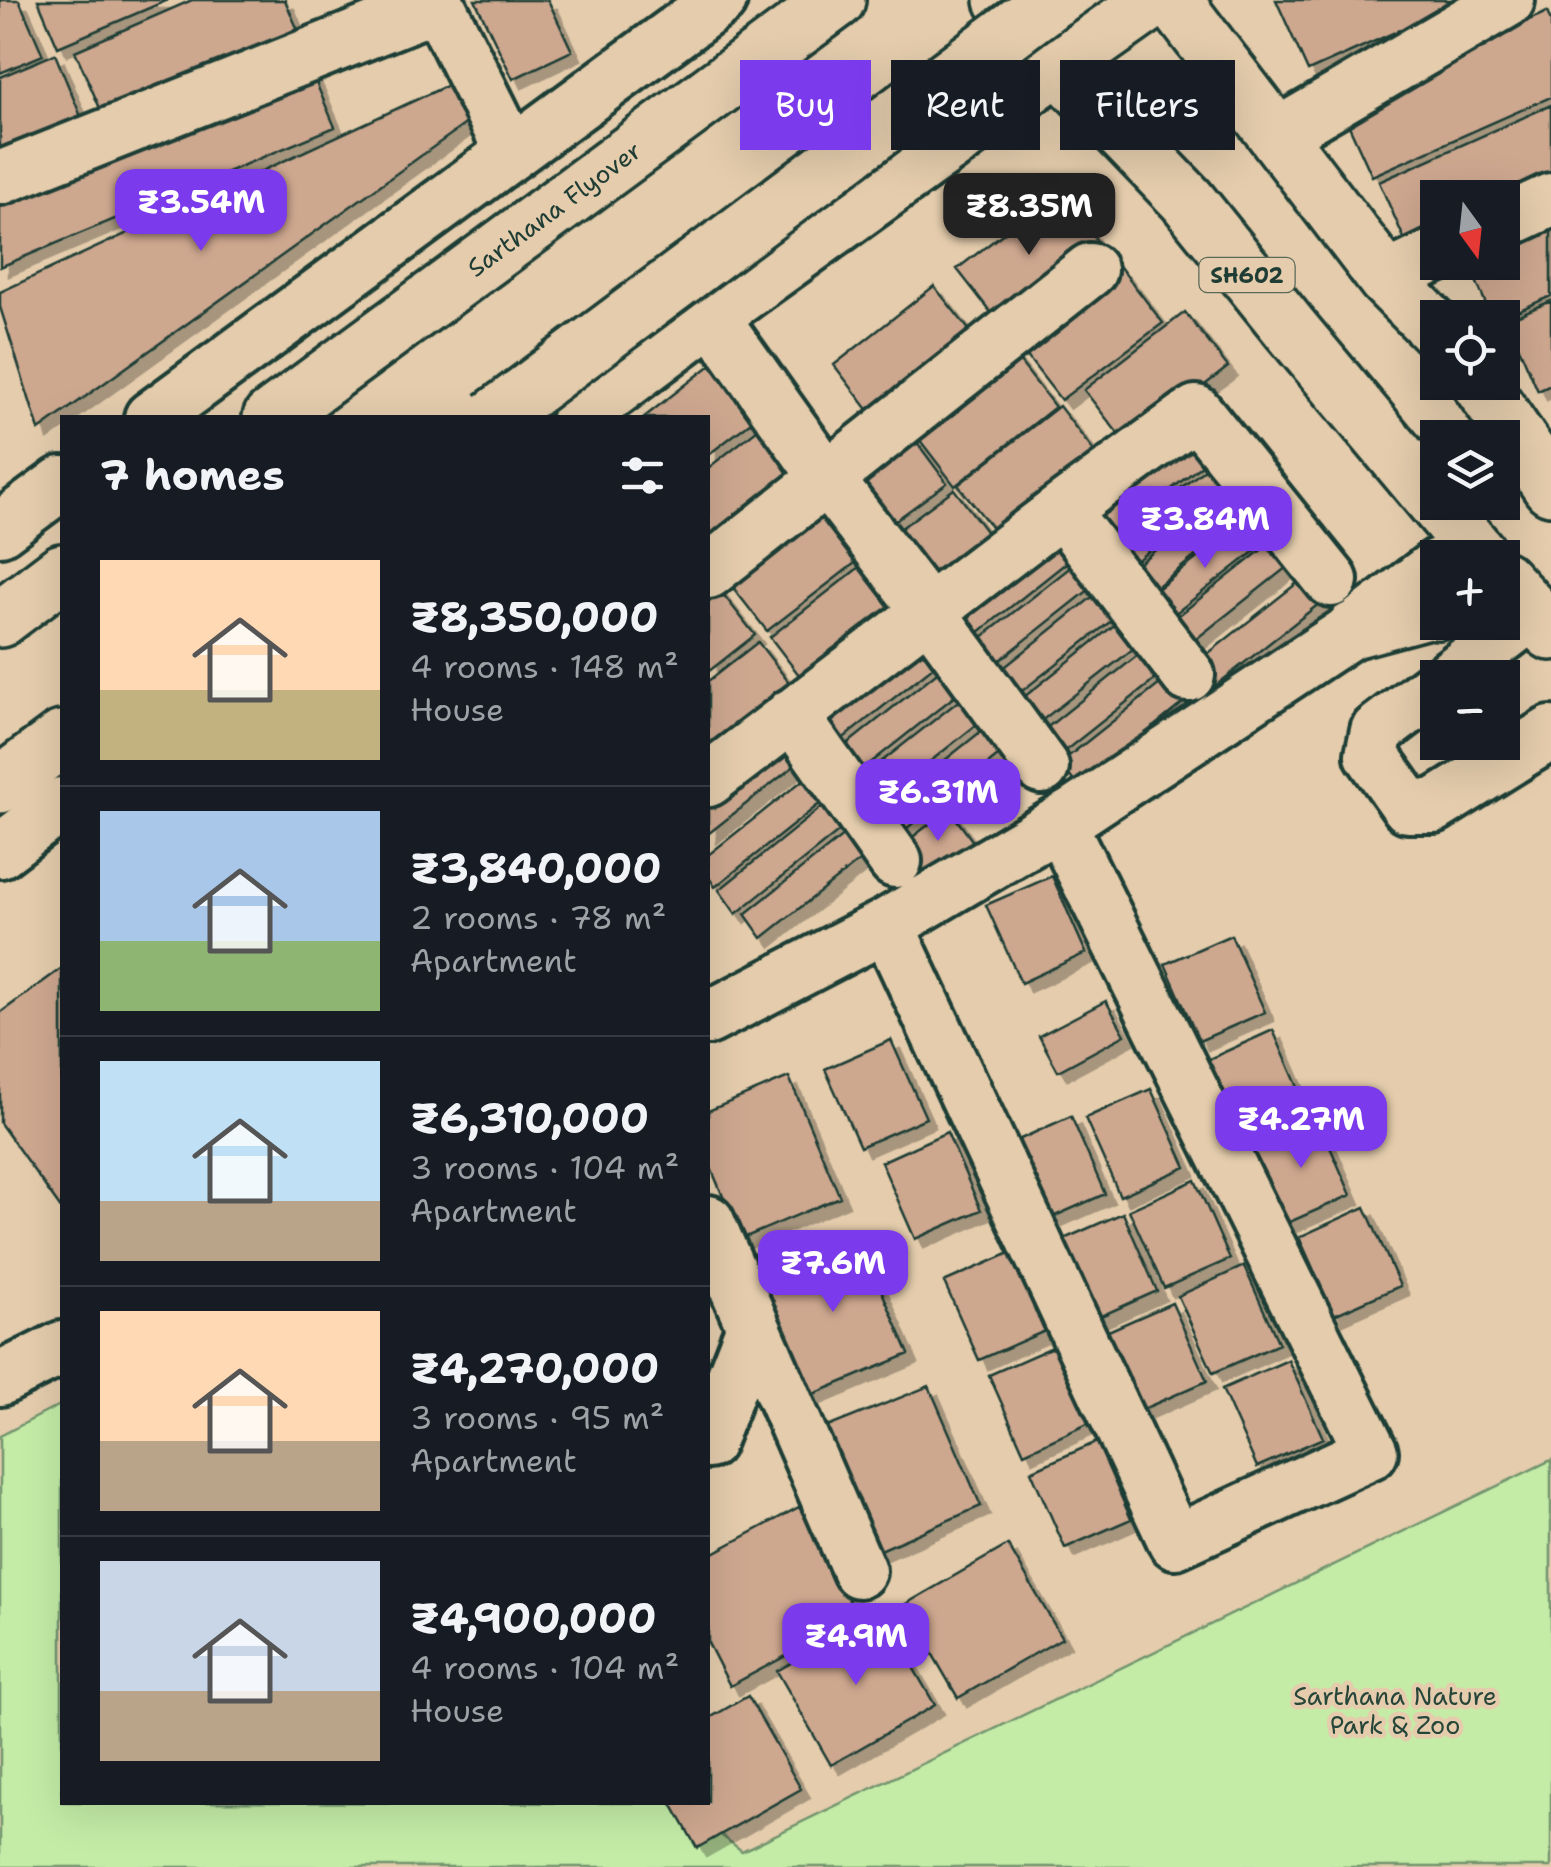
<!DOCTYPE html>
<html lang="en">
<head>
<meta charset="utf-8">
<style>
  body { margin:0; font-family:"Shantell Sans",sans-serif; background:#20242c; color:#f1f3f6; height:100vh; display:flex; flex-direction:column; font-size:38px; white-space:nowrap }
  * { box-sizing:border-box; margin:0 }
  p { font-size:32px; color:#9ea1a6 }
  .icon { flex:none; width:55px; height:55px; fill:none; stroke:currentColor; stroke-width:2; stroke-linecap:round; stroke-linejoin:round }
  .map { position:relative; flex:1; overflow:hidden }
  .details { position:absolute; left:60px; top:415px; width:650px; height:1390px; display:flex; flex-direction:column; background:#171b24; border-radius:0px; box-shadow:0 10px 40px #0002 }
  .details>* { flex:none }
  .banner { position:absolute; left:740px; top:60px; width:660px; height:90px; display:flex; gap:20px }
  .needle { width:65px; rotate:165deg }
  .controls { position:absolute; left:1420px; top:180px; display:grid; gap:20px }
  .controls a { display:grid; place-items:center; width:100px; height:100px; border-radius:0px; background:#171b24; box-shadow:0 10px 40px #0002; font-size:50px }
  .price { position:absolute; translate:-50% -85px; padding:0 22px; border-radius:20px; background:#7c3aed; color:#fff; font-size:32px; line-height:65px; filter:drop-shadow(0 2px 5px #0008) }
  .price::after { content:''; position:absolute; left:50%; top:60px; width:30px; height:22px; margin-left:-15px; background:inherit; clip-path:polygon(0 0,100% 0,50% 100%) }
  .price.on { background:#222; color:#fff }
  ul { padding:0; list-style:none }
  li { display:flex; align-items:center; gap:30px; height:250px; padding:0 40px }
  li+li { border-top:2px solid #363941 }
  li span { display:grid; place-items:center; flex:none; width:280px; height:200px; border-radius:0px; color:#555 }
  li>.icon { margin-inline-start:auto }
  span .icon { width:120px; height:120px; fill:#fffc; stroke-width:1 }
  li b { font-size:42px }
  h2 { display:flex; justify-content:space-between; align-items:center; height:120px; padding:0 40px; font-size:42px }
  .chip { padding:0 35px; border-radius:0px; background:#171b24; box-shadow:0 10px 40px #0002; font-size:35px; line-height:90px }
  .chip.on { background:#7c3aed; color:#fff }
  .map>svg:first-child { display:block }
  .green { fill:#c4eca7; stroke:#72946e; stroke-width:2.5 }
  .building { fill:#cea78f; stroke:#1f3d34; stroke-width:2.5; filter:url(#shadow) }
  .lines { fill:none; stroke-linecap:round; stroke-linejoin:round }
  .minor-casing { stroke:#1f3d34; stroke-width:60 }
  .major-casing { stroke:#1f3d34; stroke-width:62 }
  .minor { stroke:#e4ccac; stroke-width:52 }
  .major { stroke:#e4ccac; stroke-width:55 }
  .major-bridge-casing { stroke:#1f3d34; stroke-width:62; stroke-linecap:butt }
  .major-bridge { stroke:#e4ccac; stroke-width:55 }
  .labels { text-anchor:middle; stroke-width:9; stroke-linejoin:round; paint-order:stroke }
  .shield { fill:#e4ccac; stroke:#5a6858; stroke-width:2.5 }
  .shield-label { font-size:22px; font-weight:bold; fill:#1f3d34 }
  .street-label { font-size:25px; fill:#1f3d34; stroke:#e4ccac }
  .park-label { font-size:25px; fill:#27463a; stroke:#e4ccac }
</style>
</head>
<body>
<div class="map">
<svg width="1551" height="1867" viewBox="0 0 1551 1867">
  <defs>
    <filter id="shadow"><feDropShadow dx="9" dy="9" stdDeviation="0" flood-color="#0004"/></filter>
  </defs>
  <rect width="100%" height="100%" fill="#e4ccac"/>
  <filter id="ink" filterUnits="userSpaceOnUse"><feTurbulence type="fractalNoise" baseFrequency=".01" numOctaves="2"/><feDisplacementMap in="SourceGraphic" scale="20" xChannelSelector="R" yChannelSelector="G"/><feConvolveMatrix kernelMatrix="1 2 1 2 8 2 1 2 1" color-interpolation-filters="sRGB"/></filter>
  <g filter="url(#ink)">
    <!-- green -->
    <path class="green" d="M62,1404V1802L679,1803L742,1851L1551,1460V1867H0V1436Z"/>
    <!-- building -->
    <path class="building" d="M0,0H19L43,55L0,73Z
      M38,0H168L58,47Z
      M192,0H285L300,35L106,122L75,51Z
      M475,0H548L572,51L513,79Z
      M1276,0H1467L1308,71Z
      M1547,12L1551,22V97L1372,176L1339,104Z
      M55,54L85,126L0,162V77Z
      M308,64L335,127L0,267V193Z
      M459,80L478,115L39,430L0,307V292Z
      M1551,105V191L1502,198H1438V242L1411,254L1379,182Z
      M1058,191L1101,246L1000,324L957,269Z
      M1551,212V296L1502,318H1492L1468,262H1502V233Z
      M1120,267L1163,323L1061,400L1019,346Z
      M934,286L978,341L876,420L834,365Z
      M1551,301V385L1538,391L1507,320Z
      M1185,312L1228,367L1127,445L1084,390Z
      M1013,353L1055,407L955,486L912,430Z
      M721,357L764,412L708,455V418H643Z
      M1059,406L1102,462L1001,539L958,485Z
      M767,422L810,477L708,554V468Z
      M1193,434L1212,457L1101,545L1084,521Z
      M912,436L947,483L877,534L842,488Z
      M1214,462L1232,485L1121,573L1104,548Z
      M954,489L989,535L920,587L885,540Z
      M1232,489L1251,512L1140,600L1123,576Z
      M825,498L868,553L767,631L724,576Z
      M1251,516L1270,539L1158,627L1141,602Z
      M1057,532L1076,555L964,644L947,620Z
      M1274,540L1292,563L1181,651L1164,627Z
      M871,558L913,613L812,692L770,637Z
      M1077,562L1095,585L984,673L967,649Z
      M712,580L755,635L708,672V584Z
      M1301,580L1320,603L1209,691L1191,667Z
      M1101,590L1120,614L1008,702L991,678Z
      M1118,622L1138,645L1026,733L1009,709Z
      M924,636L943,659L831,748L814,723Z
      M758,642L801,698L708,769V681Z
      M1143,651L1162,674L1051,762L1034,738Z
      M946,665L965,688L853,777L836,753Z
      M1170,676L1188,699L1078,787L1060,763Z
      M966,695L985,718L874,806L857,781Z
      M984,729L1003,752L892,840L875,816Z
      M779,740L798,763L708,834V797Z
      M808,776L827,798L715,887L708,876V855Z
      M828,802L847,825L736,914L719,890Z
      M949,809L974,843L926,879L901,846Z
      M854,827L873,850L762,938L745,914Z
      M1052,876L1086,953L1021,983L986,905Z
      M1231,935L1265,1012L1199,1041L1165,964Z
      M62,968V1210L0,1123V1013Z
      M1106,1001L1125,1035L1058,1071L1039,1036Z
      M1273,1030L1307,1108L1241,1137L1207,1060Z
      M891,1040L926,1118L860,1147L825,1069Z
      M789,1077L840,1197L741,1239L708,1161V1111Z
      M1151,1089L1186,1167L1120,1196L1085,1118Z
      M1071,1116L1105,1194L1039,1223L1005,1146Z
      M1317,1117L1351,1195L1285,1224L1251,1147Z
      M947,1132L981,1210L915,1239L881,1162Z
      M1195,1180L1230,1259L1164,1288L1129,1210Z
      M1365,1207L1400,1286L1334,1315L1299,1237Z
      M1123,1213L1157,1291L1092,1320L1057,1242Z
      M857,1234L909,1354L809,1396L758,1276Z
      M1010,1253L1045,1331L979,1360L944,1282Z
      M1244,1266L1279,1344L1213,1373L1178,1296Z
      M1172,1303L1207,1381L1141,1410L1106,1332Z
      M1055,1346L1090,1423L1024,1453L989,1375Z
      M1288,1360L1323,1438L1257,1467L1222,1389Z
      M929,1386L981,1506L876,1552L820,1430Z
      M1097,1442L1131,1519L1065,1548L1031,1471Z
      M799,1507L858,1617L730,1686L708,1643V1556Z
      M1008,1545L1062,1638L958,1698L904,1605Z
      M881,1612L935,1705L831,1765L777,1671Z
      M748,1696L801,1789L697,1848L671,1802H708V1719Z"/>
    <g class="lines">
      <defs>
        <path id="minor" d="M436,0L512,153
          M1277,135L1508,0
          M0,178L438,4
          M1502,223L1551,200
          M1386,279L1438,254
          M712,317L827,479L929,612L1042,767
          M151,418L720,0
          M578,418L712,317L1059,67
          M1062,510L1188,675
          M0,529L62,483
          M708,572L1090,270
          M1448,678L1522,621
          M1438,685L1377,731L1372,755L1408,806H1434L1551,733
          M792,715L895,861
          M708,780L1062,510L1196,412L1331,580
          M0,851L62,804
          M887,925L1175,1542L1371,1452L1060,824
          M708,1018L887,925L1075,814L1353,630L1438,565
          M708,1222L859,1571
          M0,1379L62,1348
          M708,1442L752,1329"/>
        <g id="major">
          <path d="M1003,0L1059,67L1187,200L1289,327L1482,558"/>
          <path d="M1173,0L1386,279L1438,331"/>
          <path d="M1059,67L1154,0"/>
          <path d="M1479,382L1551,487"/>
          <path id="s1" d="M271,418L837,0"/>
          <path d="M1502,579L1551,632"/>
          <path d="M0,619L62,572"/>
          <path d="M1353,630L1427,610L1438,611"/>
          <path d="M0,785L62,739"/>
        </g>
      </defs>
      <!-- minor casing -->
      <use href="#minor" class="minor-casing"/>
      <!-- major casing -->
      <use href="#major" class="major-casing"/>
      <!-- minor -->
      <use href="#minor" class="minor"/>
      <!-- major -->
      <use href="#major" class="major"/>
      <defs>
        <path id="major-bridge" d="M493,418L1052,0"/>
      </defs>
      <!-- major-bridge casing -->
      <use href="#major-bridge" class="major-bridge-casing"/>
      <!-- major-bridge -->
      <use href="#major-bridge" class="major-bridge"/>
    </g>
  </g>
  <g class="labels">
    <!-- shield labels -->
    <rect class="shield" x="1199.5" y="258" width="95" height="34" rx="8"/>
    <g class="shield-label">
      <text x="1247" y="283">SH602</text>
    </g>
    <!-- street labels -->
    <g class="street-label">
      <text dy="9" stroke="none"><textPath href="#s1" startOffset="352">Sarthana Flyover</textPath></text>
    </g>
    <!-- park labels -->
    <g class="park-label">
      <text x="1395" y="1705">Sarthana Nature<tspan x="1395" dy="29">Park &amp; Zoo</tspan></text>
    </g>
  </g>
</svg>
<div class="controls">
<a><svg class="needle" viewBox="-14 -14 28 28"><path d="M0-13l5 13h-10z" fill="#e53935"/><path d="M0 13l5-13h-10z" fill="#9ea1a6"/></svg></a>
<a><svg class="icon" aria-label="locate" viewBox="0 0 24 24"><circle cx="12" cy="12" r="6"/><path d="M12 2v4M12 18v4M2 12h4M18 12h4"/></svg></a>
<a><svg class="icon" aria-label="layers" viewBox="0 0 24 24"><path d="M12 4l9 5-9 5-9-5zM3 14l9 5 9-5"/></svg></a>
<a>+</a>
<a>−</a>
</div>
<b class="price" style="left:201px;top:254px">₹3.54M</b>
<b class="price on" style="left:1029px;top:258px">₹8.35M</b>
<b class="price" style="left:1205px;top:571px">₹3.84M</b>
<b class="price" style="left:938px;top:844px">₹6.31M</b>
<b class="price" style="left:1301px;top:1171px">₹4.27M</b>
<b class="price" style="left:833px;top:1315px">₹7.6M</b>
<b class="price" style="left:856px;top:1688px">₹4.9M</b>
<div class="banner">
<a class="chip on">Buy</a>
<a class="chip">Rent</a>
<a class="chip">Filters</a>
</div>
<section class="details">
<h2>7 homes<svg class="icon" aria-label="filters" viewBox="0 0 24 24"><path d="M4 7h16M4 17h16"/><circle cx="9" cy="7" r="2"/><circle cx="15" cy="17" r="2"/></svg></h2>
<ul>
<li><span style="background:linear-gradient(#ffd9b3 65%,#c2b280 0)"><svg class="icon" aria-label="home" viewBox="0 0 24 24"><path d="M3 11l9-7 9 7M6 9v11h12V9"/></svg></span><div><b>₹8,350,000</b><p>4 rooms · 148 m²</p><p>House</p></div></li>
<li><span style="background:linear-gradient(#a9c7e8 65%,#8fb573 0)"><svg class="icon" aria-label="home" viewBox="0 0 24 24"><path d="M3 11l9-7 9 7M6 9v11h12V9"/></svg></span><div><b>₹3,840,000</b><p>2 rooms · 78 m²</p><p>Apartment</p></div></li>
<li><span style="background:linear-gradient(#bfe0f5 70%,#b9a48a 0)"><svg class="icon" aria-label="home" viewBox="0 0 24 24"><path d="M3 11l9-7 9 7M6 9v11h12V9"/></svg></span><div><b>₹6,310,000</b><p>3 rooms · 104 m²</p><p>Apartment</p></div></li>
<li><span style="background:linear-gradient(#ffd9b3 65%,#b9a48a 0)"><svg class="icon" aria-label="home" viewBox="0 0 24 24"><path d="M3 11l9-7 9 7M6 9v11h12V9"/></svg></span><div><b>₹4,270,000</b><p>3 rooms · 95 m²</p><p>Apartment</p></div></li>
<li><span style="background:linear-gradient(#c9d6e8 65%,#b9a48a 0)"><svg class="icon" aria-label="home" viewBox="0 0 24 24"><path d="M3 11l9-7 9 7M6 9v11h12V9"/></svg></span><div><b>₹4,900,000</b><p>4 rooms · 104 m²</p><p>House</p></div></li>
</ul>
</section>
</div>
</body>
</html>
